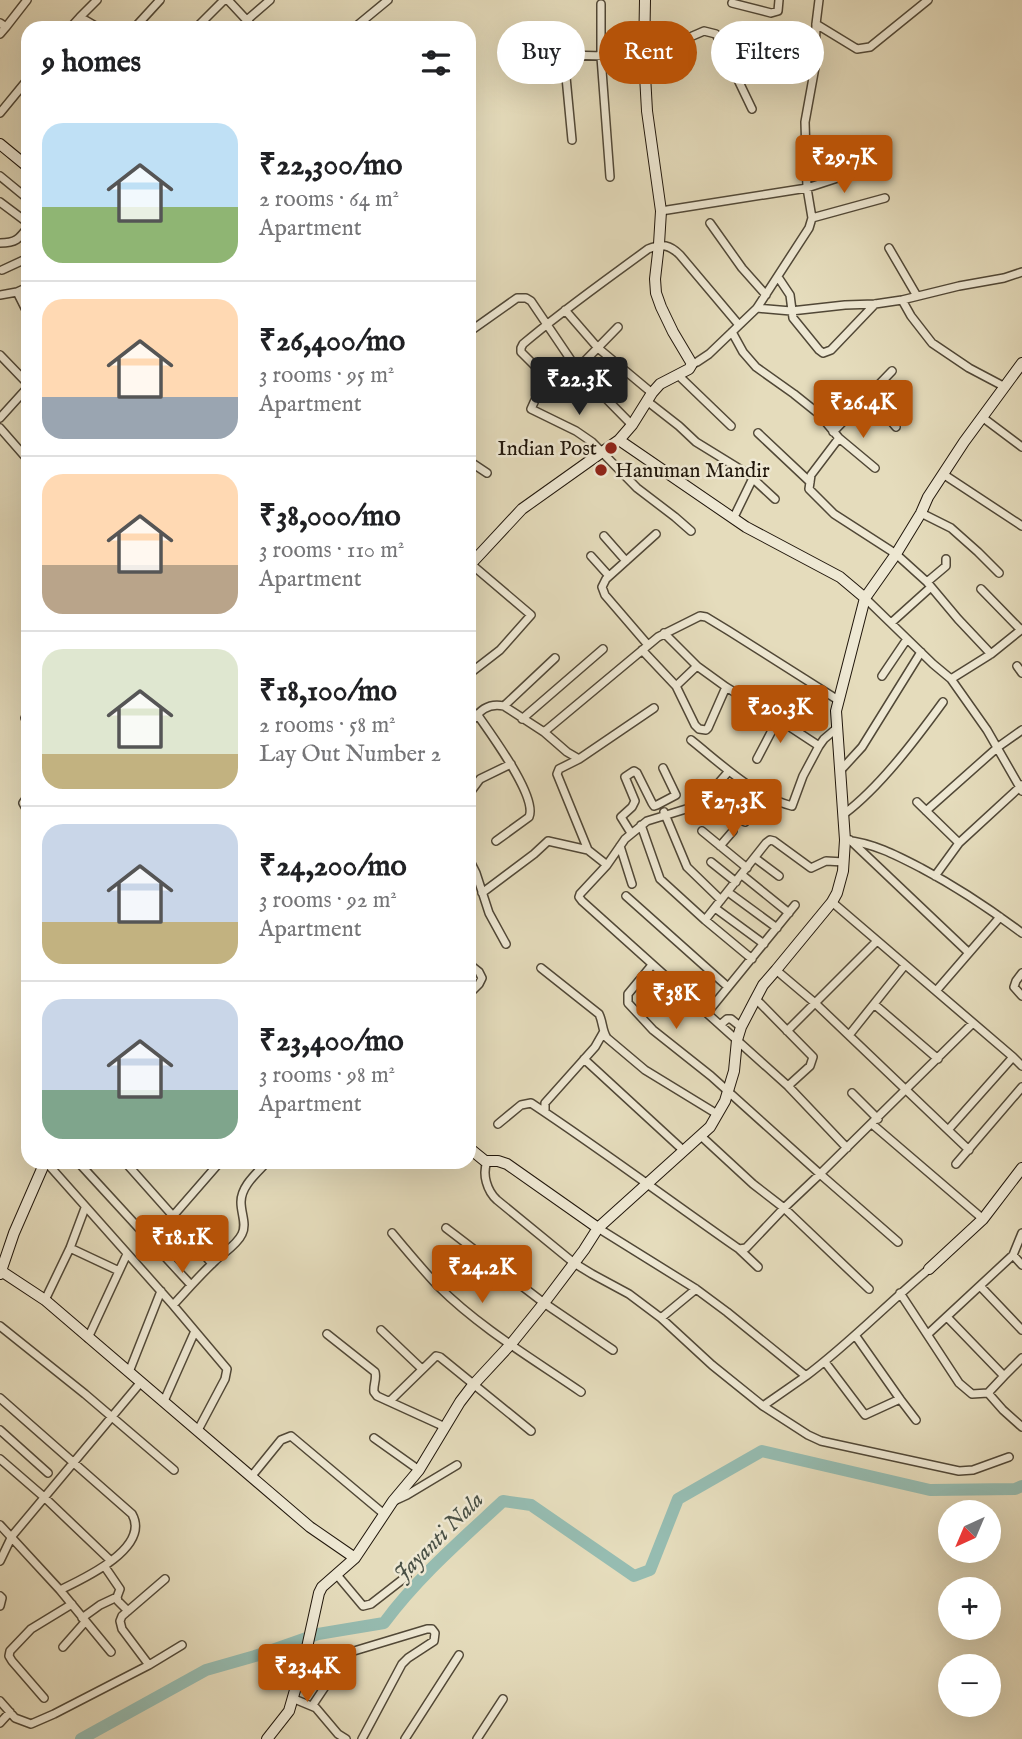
<!DOCTYPE html>
<html lang="en">
<head>
<meta charset="utf-8">
<style>
  body { margin:0; font-family:"IM FELL English",serif; background:#f6f6f6; color:#202124; height:100vh; display:flex; flex-direction:column; font-size:26px; white-space:nowrap }
  * { box-sizing:border-box; margin:0 }
  p { font-size:23px; color:#757577 }
  .icon { flex:none; width:38px; height:38px; fill:none; stroke:currentColor; stroke-width:2; stroke-linecap:round; stroke-linejoin:round }
  .map { position:relative; flex:1; overflow:hidden }
  .side { position:absolute; left:21px; top:21px; width:455px; height:1148px; display:flex; flex-direction:column; background:#fff; border-radius:21px; box-shadow:0 7px 28px #0002 }
  .side>* { flex:none }
  .hud { position:absolute; left:497px; top:21px; width:420px; height:63px; display:flex; gap:14px }
  .needle { width:46px; rotate:224deg }
  .fabs { position:absolute; left:938px; top:1500px; display:grid; gap:14px }
  .fabs a { display:grid; place-items:center; width:63px; height:63px; border-radius:50%; background:#fff; box-shadow:0 7px 28px #0002; font-size:35px }
  .price { position:absolute; translate:-50% -60px; padding:0 16px; border-radius:7px; background:#b45309; color:#fff; font-size:23px; line-height:46px; filter:drop-shadow(0 2px 4px #0008) }
  .price::after { content:''; position:absolute; left:50%; top:42px; width:21px; height:16px; margin-left:-10px; background:inherit; clip-path:polygon(0 0,100% 0,50% 100%) }
  .price.current { background:#222; color:#fff }
  ul { padding:0; list-style:none }
  li { display:flex; align-items:center; gap:21px; height:175px; padding:0 21px }
  li+li { border-top:2px solid #e0e0e0 }
  li span { display:grid; place-items:center; flex:none; width:196px; height:140px; border-radius:21px; color:#555 }
  li>.icon { margin-inline-start:auto }
  span .icon { width:84px; height:84px; fill:#fffc; stroke-width:1 }
  li b { font-size:30px }
  h2 { display:flex; justify-content:space-between; align-items:center; height:84px; padding:0 21px; font-size:30px }
  .tag { padding:0 24px; border-radius:32px; background:#fff; box-shadow:0 7px 28px #0002; font-size:24px; line-height:63px }
  .tag.current { background:#b45309; color:#fff }
  .map>svg:first-child { display:block }
  .lines { fill:none; stroke-linecap:round; stroke-linejoin:round }
  .river { stroke:#96bcb1; stroke-width:12 }
  .street-casing { stroke:#514837; stroke-width:10 }
  .secondary-casing { stroke:#20160b; stroke-width:12 }
  .street { stroke:#eee8d3; stroke-width:7 }
  .secondary { stroke:#eee8d3; stroke-width:10 }
  .poi-dot { fill:#8f2418; stroke:#eee8d3; stroke-width:2.5 }
  .labels { text-anchor:middle; stroke-width:5; stroke-linejoin:round; paint-order:stroke }
  .poi-label { font-size:21px; fill:#20160b; stroke:#eee8d3; text-anchor:end }
  .water-label { font-size:23px; font-style:italic; fill:#495045; stroke:#eee8d3 }
</style>
</head>
<body>
<div class="map">
<svg width="1022" height="1739" viewBox="0 0 1022 1739">
  <rect width="100%" height="100%" fill="#e5dcbc"/>
  <filter id="stains"><feTurbulence type="fractalNoise" baseFrequency=".00286" numOctaves="4"/><feColorMatrix values="0 0 0 0 .2 0 0 0 0 .09 0 0 0 0 .02 0 0 0 .5 -.17"/></filter>
  <radialGradient id="worn" r=".72"><stop offset=".6" stop-color="#630" stop-opacity="0"/><stop offset="1" stop-color="#630" stop-opacity=".3"/></radialGradient>
  <g class="lines">
    <!-- river -->
    <path class="river" d="M81,1739L206,1670L255,1656L318,1634L384,1623C418,1577 461,1540 503,1501L531,1505L634,1576L650,1570L678,1499L762,1451L930,1490L1015,1489L1022,1486"/>
    <defs>
      <path id="street" d="M228,0L254,28
        M732,3L771,13L778,11L779,0
        M601,4V57L610,177
        M80,17L97,0
        M247,20L270,0
        M0,23L6,27L0,34
        M138,24L160,0
        M816,24L857,49L870,47L928,0
        M6,27L27,0
        M70,28L80,17L99,28
        M196,28L224,0
        M354,28L388,0
        M526,54L644,57L704,31L716,34L752,109
        M564,56L572,140
        M0,113L28,79
        M0,176L28,199
        M0,202L28,223
        M661,211L807,188L859,171
        M812,218L885,198
        M710,223L742,268L766,295
        M0,243C16,243 19,239 28,227
        M889,248L917,296
        M2,270L28,258
        M778,277L790,295L793,318L819,350L823,353L831,350L875,304
        M17,292L28,314
        M0,295L17,292L28,287
        M902,300L911,316L932,343L969,368L1005,387
        M757,308L791,311L845,305L875,304L902,300L959,286L1004,278L1022,272
        M565,310L598,348L652,393
        M469,332L517,298H526L531,301L577,369L632,425
        M732,332L743,352L756,367L794,394L819,414L839,438L875,468
        M0,355L28,384
        M692,364L697,362L709,354L757,308L809,228L812,218L807,188L805,122L815,67L816,24L819,0
        M577,369L618,327
        M678,375L731,426
        M869,395L896,427
        M647,401L679,426L696,442L748,474L775,499
        M982,417L1022,447
        M0,418L28,387
        M0,428L28,460
        M833,432L892,371
        M758,433L810,482
        M839,438L811,475L809,489L834,514L896,554L927,582L958,619L991,654
        M469,461L487,473
        M943,474L1022,526
        M921,513L951,528L978,552L999,573
        M734,517L753,478
        M691,531L675,517L637,488L592,442L576,431L531,409L544,380L543,374L521,352V348L523,344C563,310 606,280 648,249C662,243 670,245 680,255L739,325
        M604,536L626,561
        M591,556L609,576
        M927,582L946,566V559
        M981,589L1021,630
        M865,598L933,664L951,679
        M891,623L931,587
        M1022,629L991,654L951,679L987,730L1022,791
        M664,633L697,666L726,687L778,719L819,746
        M648,645L605,595L602,587L606,579L656,534
        M642,650L676,686L695,725L699,729L706,730L708,728L726,687
        M1017,666L1022,673
        M469,674L500,650L531,615L471,564
        M882,676L907,639
        M676,686L697,666
        M504,706L555,658
        M477,714C490,733 538,797 529,817L496,841
        M25,718L28,722
        M522,719L603,649
        M469,724C479,712 487,702 504,706L544,732L658,637L700,616L706,617L729,631L838,700
        M544,732L567,752L579,759L654,708
        M691,740C720,763 755,797 792,806L803,776L819,746L824,739L837,728
        M579,759L559,769L557,774L588,850
        M757,759L778,719
        M840,771L862,747L921,652
        M469,794L480,779L511,764
        M708,795L729,771
        M28,796L23,803L28,812
        M917,802L959,843L935,876
        M686,809L647,821L625,839L607,865L580,894L579,897L582,901L788,1086L847,1148
        M926,811L998,747L1022,730
        M664,812L687,867L721,900
        M844,814C880,787 916,739 943,702
        M745,822L758,791
        M641,825L660,879L705,920L752,959
        M702,831L747,868
        M631,833L621,817L632,807L635,801L625,777L634,771L637,773L652,803L654,806L657,805L676,795L663,768
        M845,840C873,843 896,855 921,868C957,887 990,909 1022,933
        M850,840L968,952
        M959,843L1022,785
        M620,846L632,884
        M720,846L733,831
        M755,858L779,876
        M469,859L476,873L489,913L506,944
        M711,862L736,882
        M742,875L789,913
        M728,892L777,928
        M482,893L534,854L548,841L588,850L607,865
        M626,896L728,987
        M832,902L1013,1057L1022,1066
        M715,908L764,944
        M705,920L766,843L770,840L774,841L811,868L826,861L844,862
        M469,964L479,972L482,978L479,984L469,994
        M652,965L628,994V1003L653,1030L711,1076L820,1174L973,1023
        M541,968L599,1014C603,1022 602,1031 607,1038L645,1070L717,1114
        M776,970L815,1003L877,941
        M1022,973L1016,981L1014,987L1022,996
        M936,991L1000,917
        M756,999L813,1057L810,1066L788,1086
        M874,1004L938,1059
        M707,1013L795,905
        M720,1025L727,1019H731L741,1027
        M787,1031L815,1003L948,1130L1013,1057
        M850,1034L905,965
        M584,1059L684,1151
        M852,1093L878,1119
        M545,1112V1103L595,1047L603,1033
        M498,1124L521,1105L531,1103C602,1150 670,1201 739,1249L746,1248L784,1208L820,1174L898,1242
        M872,1124L983,1219
        M948,1130L969,1150
        M701,1136L753,1184L784,1208L869,1289
        M46,1162L173,1305L227,1369L225,1379L198,1430
        M78,1162L191,1285
        M125,1162L173,1216L212,1264
        M487,1162C482,1174 487,1191 497,1200L574,1263L592,1274L629,1294L661,1318L712,1365L763,1406L806,1376
        M956,1164L1022,1087
        M173,1216L220,1162
        M446,1228L544,1303L613,1350
        M598,1228L696,1289L727,1312L806,1376C849,1344 887,1304 929,1269
        M392,1233C407,1251 422,1269 438,1286C480,1328 533,1359 581,1392
        M70,1248L119,1271
        M739,1249L758,1267
        M1013,1255L1022,1233
        M980,1286L1022,1330
        M900,1293L959,1383L972,1394L988,1393
        M45,1300L70,1248L85,1208
        M173,1305C187,1290 200,1275 215,1261C223,1253 237,1245 242,1234C247,1224 241,1214 241,1202C241,1186 257,1173 267,1162
        M947,1317L1004,1376L1022,1358
        M661,1318L696,1289
        M0,1326L85,1394L174,1470
        M381,1330L422,1369
        M327,1334L375,1372C377,1379 373,1385 374,1392L377,1396L445,1427
        M928,1334L1013,1255L1022,1265
        M855,1335L900,1399
        M88,1338L127,1254
        M825,1362L865,1415L900,1399L916,1420
        M129,1372L161,1291
        M1004,1376L988,1393L1003,1410L1022,1427
        M0,1398L132,1514C151,1548 83,1579 60,1590
        M164,1401L195,1331
        M390,1401L432,1360L436,1356L440,1357L531,1431
        M763,1406L808,1435L821,1441L959,1471L973,1470L1009,1457
        M0,1430L48,1473
        M374,1438L419,1470
        M0,1459L44,1497L111,1561
        M251,1477L281,1440L291,1436L384,1514
        M394,1501L407,1495L457,1465
        M0,1525L60,1590L111,1652
        M0,1561L12,1536L141,1382
        M105,1567L120,1589L117,1597L118,1601L128,1611
        M337,1575L363,1606L371,1604L407,1576
        M0,1596L2,1598L0,1606
        M82,1618L100,1605L117,1597
        M63,1647L85,1622
        M306,1652L354,1651L427,1629H432L435,1633L434,1641L408,1658L402,1664L362,1739
        M149,1665L122,1629L120,1621L122,1616L165,1579
        M44,1698L12,1661L9,1656L10,1651L31,1629L72,1604
        M292,1698L316,1708L338,1734L346,1739
        M0,1701L15,1718L31,1724L54,1714L149,1665L182,1645
        M312,1706L349,1651
        M0,1723L10,1712
        M405,1739L459,1655
        M477,1739L503,1699"/>
      <path id="secondary" d="M0,144L28,167
        M619,440L746,527L840,577L865,598
        M469,566L522,509L619,440L632,425L652,393L660,384L689,369L692,364L673,332L661,307L656,293L655,279L659,244L661,211L647,111L644,57L645,0
        M469,1148L485,1161H498L507,1164L598,1228
        M929,1269L983,1219L1022,1168
        M1,1271L45,1300L310,1527L355,1558
        M0,1274L14,1233L45,1162
        M267,1739L289,1711L306,1652L319,1593L322,1587L355,1558L393,1501L419,1470L460,1402L473,1385L511,1344L544,1303L584,1250L598,1228L710,1127L725,1101L734,1071L737,1040L741,1027L754,1002L763,985L776,970L832,902L837,893L843,871L845,840L836,711L865,598L896,554L921,513L928,497L964,442L1022,363"/>
    </defs>
    <!-- street casing -->
    <use href="#street" class="street-casing"/>
    <!-- secondary casing -->
    <use href="#secondary" class="secondary-casing"/>
    <!-- street -->
    <use href="#street" class="street"/>
    <!-- secondary -->
    <use href="#secondary" class="secondary"/>
  </g>
  <!-- markers -->
  <g class="poi-dot">
    <circle cx="611" cy="448" r="7"/>
    <circle cx="601" cy="470" r="7"/>
  </g>
  <g class="labels">
    <!-- poi labels -->
    <g class="poi-label">
      <text x="597" y="455">Indian Post</text>
      <text x="615" y="477" text-anchor="start">Hanuman Mandir</text>
    </g>
    <!-- water labels -->
    <g class="water-label">
      <text transform="translate(438 1536) rotate(-45)" y="8">Jayanti Nala</text>
    </g>
  </g>
  <rect width="100%" height="100%" filter="url(#stains)"/>
  <rect width="100%" height="100%" fill="url(#worn)"/>
</svg>
<div class="fabs">
<a><svg class="needle" viewBox="-14 -14 28 28"><path d="M0-13l5 13h-10z" fill="#e53935"/><path d="M0 13l5-13h-10z" fill="#757577"/></svg></a>
<a>+</a>
<a>−</a>
</div>
<b class="price" style="left:844px;top:195px">₹29.7K</b>
<b class="price current" style="left:579px;top:417px">₹22.3K</b>
<b class="price" style="left:863px;top:440px">₹26.4K</b>
<b class="price" style="left:780px;top:745px">₹20.3K</b>
<b class="price" style="left:733px;top:839px">₹27.3K</b>
<b class="price" style="left:676px;top:1031px">₹38K</b>
<b class="price" style="left:182px;top:1275px">₹18.1K</b>
<b class="price" style="left:482px;top:1305px">₹24.2K</b>
<b class="price" style="left:307px;top:1704px">₹23.4K</b>
<div class="hud">
<a class="tag">Buy</a>
<a class="tag current">Rent</a>
<a class="tag">Filters</a>
</div>
<section class="side">
<h2>9 homes<svg class="icon" aria-label="filters" viewBox="0 0 24 24"><path d="M4 7h16M4 17h16"/><circle cx="9" cy="7" r="2"/><circle cx="15" cy="17" r="2"/></svg></h2>
<ul>
<li><span style="background:linear-gradient(#bfe0f5 60%,#8fb573 0)"><svg class="icon" aria-label="home" viewBox="0 0 24 24"><path d="M3 11l9-7 9 7M6 9v11h12V9"/></svg></span><div><b>₹22,300/mo</b><p>2 rooms · 64 m²</p><p>Apartment</p></div></li>
<li><span style="background:linear-gradient(#ffd9b3 70%,#9aa5b1 0)"><svg class="icon" aria-label="home" viewBox="0 0 24 24"><path d="M3 11l9-7 9 7M6 9v11h12V9"/></svg></span><div><b>₹26,400/mo</b><p>3 rooms · 95 m²</p><p>Apartment</p></div></li>
<li><span style="background:linear-gradient(#ffd9b3 65%,#b9a48a 0)"><svg class="icon" aria-label="home" viewBox="0 0 24 24"><path d="M3 11l9-7 9 7M6 9v11h12V9"/></svg></span><div><b>₹38,000/mo</b><p>3 rooms · 110 m²</p><p>Apartment</p></div></li>
<li><span style="background:linear-gradient(#dfe7d0 75%,#c2b280 0)"><svg class="icon" aria-label="home" viewBox="0 0 24 24"><path d="M3 11l9-7 9 7M6 9v11h12V9"/></svg></span><div><b>₹18,100/mo</b><p>2 rooms · 58 m²</p><p>Lay Out Number 2</p></div></li>
<li><span style="background:linear-gradient(#c9d6e8 70%,#c2b280 0)"><svg class="icon" aria-label="home" viewBox="0 0 24 24"><path d="M3 11l9-7 9 7M6 9v11h12V9"/></svg></span><div><b>₹24,200/mo</b><p>3 rooms · 92 m²</p><p>Apartment</p></div></li>
<li><span style="background:linear-gradient(#c9d6e8 65%,#7fa58c 0)"><svg class="icon" aria-label="home" viewBox="0 0 24 24"><path d="M3 11l9-7 9 7M6 9v11h12V9"/></svg></span><div><b>₹23,400/mo</b><p>3 rooms · 98 m²</p><p>Apartment</p></div></li>
</ul>
</section>
</div>
</body>
</html>
